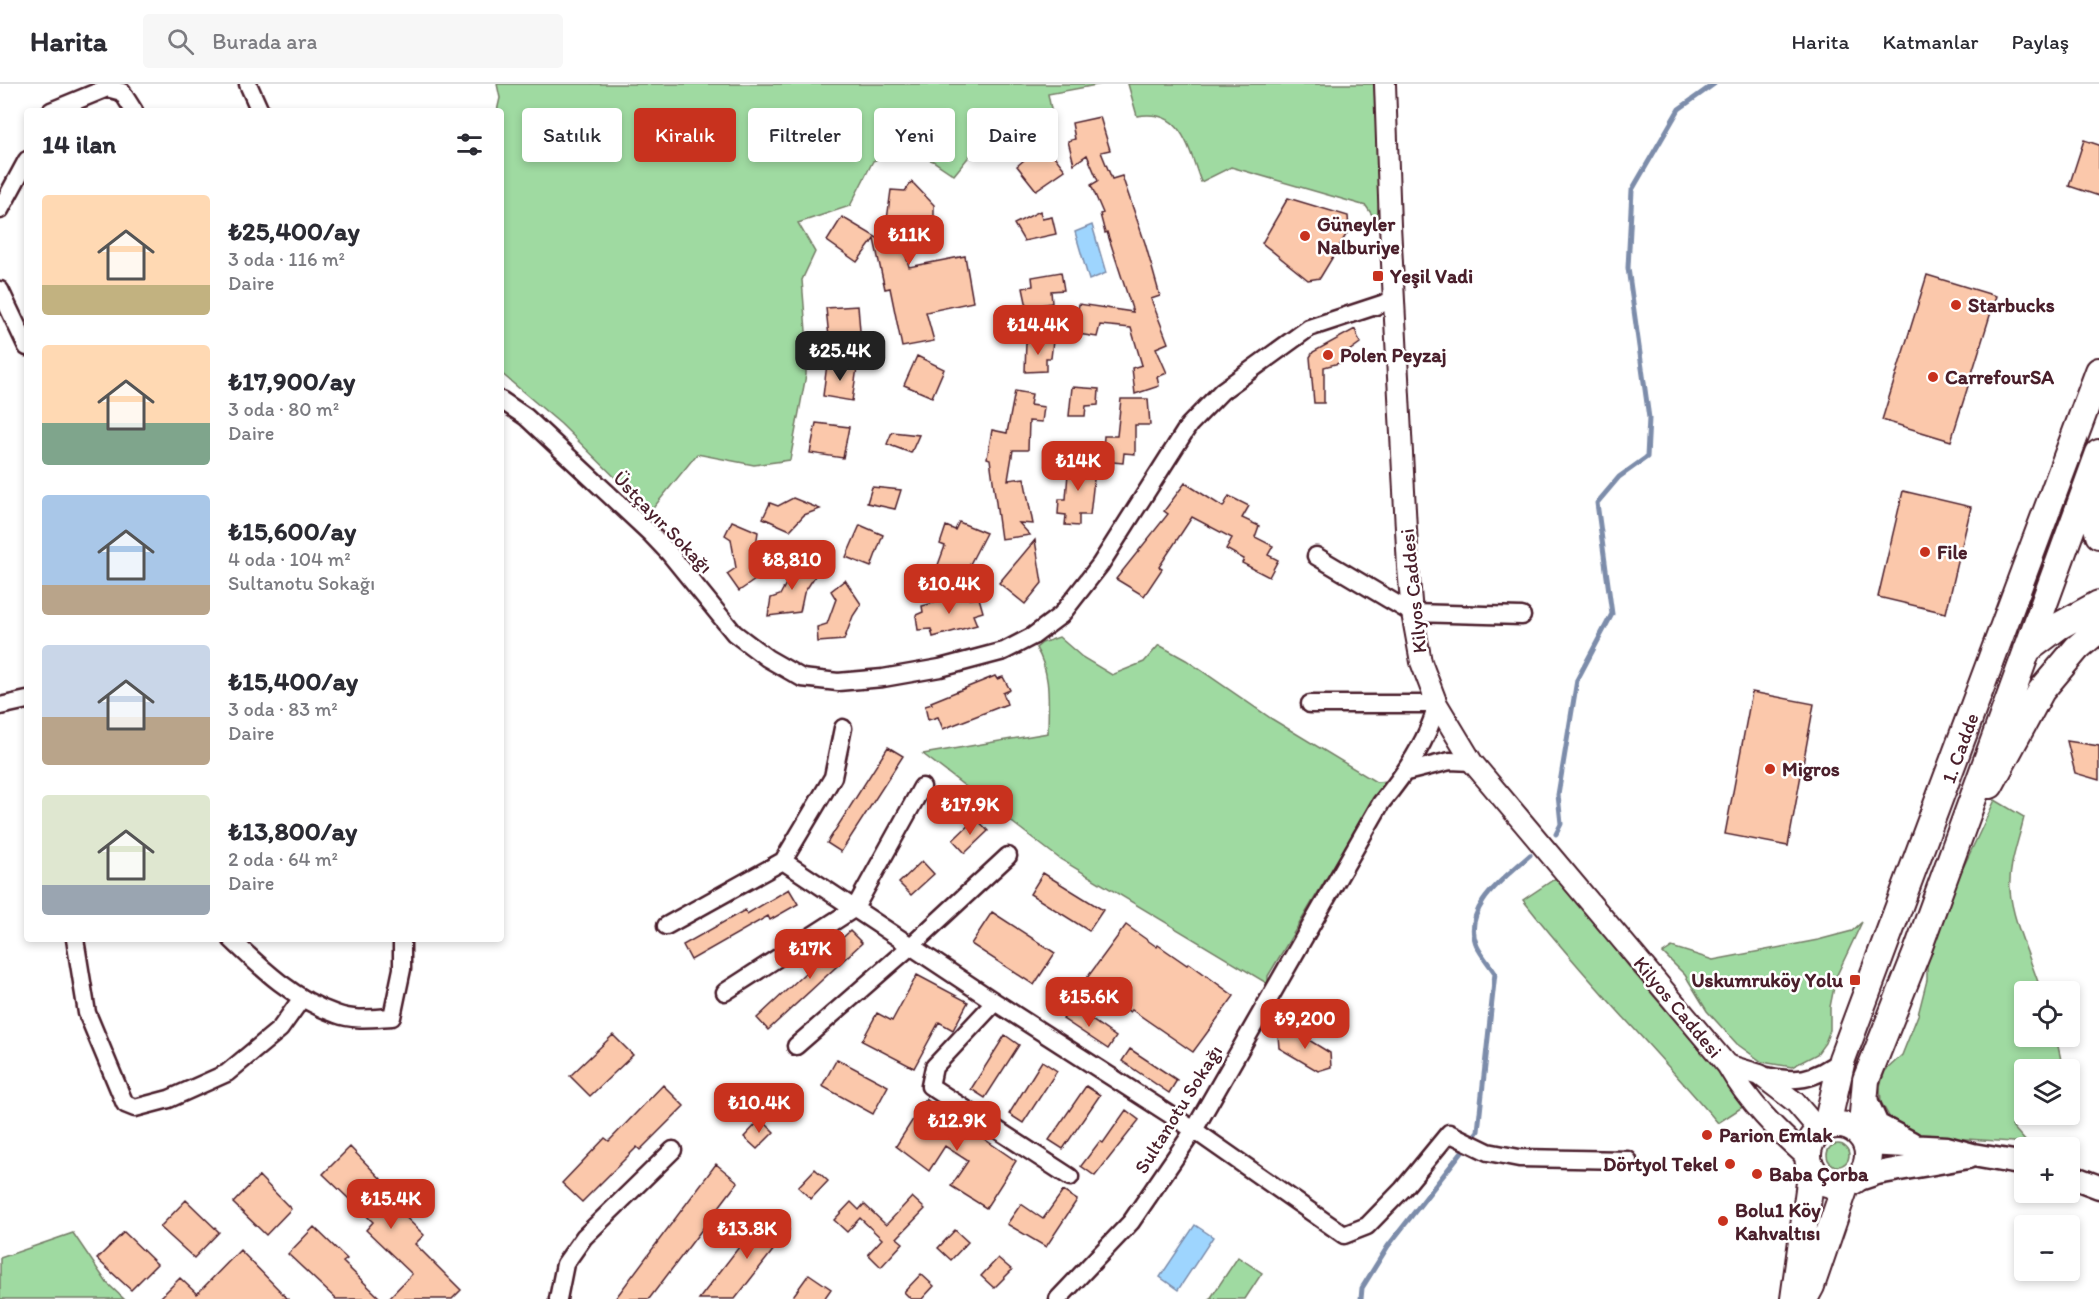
<!DOCTYPE html>
<html lang="tr">
<head>
<meta charset="utf-8">
<style>
  body { margin:0; font-family:Itim,sans-serif; background:#f7f7f7; color:#2b2b33; height:100vh; display:flex; flex-direction:column; font-size:22px; white-space:nowrap }
  * { box-sizing:border-box; margin:0 }
  p { font-size:20px; color:#7c7c81 }
  .icon { flex:none; width:33px; height:33px; fill:none; stroke:currentColor; stroke-width:2; stroke-linecap:round; stroke-linejoin:round }
  .map { position:relative; flex:1; overflow:hidden }
  .drawer { position:absolute; left:24px; top:24px; width:480px; height:834px; display:flex; flex-direction:column; background:#fff; border-radius:6px; box-shadow:0 3px 9px #0003 }
  .drawer>* { flex:none }
  .top-card { position:absolute; left:522px; top:24px; width:570px; height:54px; display:flex; gap:12px }
  .controls { position:absolute; left:2014px; top:897px; display:grid; gap:12px }
  .controls a { display:grid; place-items:center; width:66px; height:66px; border-radius:6px; background:#fff; box-shadow:0 3px 9px #0003; font-size:30px }
  .price { position:absolute; translate:-50% -51px; padding:0 14px; border-radius:12px; background:#c8321e; color:#fff; font-size:20px; line-height:39px; filter:drop-shadow(0 2px 3px #0008) }
  .price::after { content:''; position:absolute; left:50%; top:36px; width:18px; height:14px; margin-left:-9px; background:inherit; clip-path:polygon(0 0,100% 0,50% 100%) }
  .price.current { background:#222; color:#fff }
  ul { padding:0; list-style:none }
  li { display:flex; align-items:center; gap:18px; height:150px; padding:0 18px }
  li span { display:grid; place-items:center; flex:none; width:168px; height:120px; border-radius:6px; color:#555 }
  li>.icon { margin-inline-start:auto }
  span .icon { width:72px; height:72px; fill:#fffc; stroke-width:1 }
  li b { font-size:26px }
  h2 { display:flex; justify-content:space-between; align-items:center; height:72px; padding:0 18px; font-size:26px }
  .pill { padding:0 21px; border-radius:6px; background:#fff; box-shadow:0 3px 9px #0003; font-size:21px; line-height:54px }
  .pill.current { background:#c8321e; color:#fff }
  header { display:flex; align-items:center; gap:36px; box-sizing:border-box; height:84px; padding:0 30px; background:#fff; border-bottom:2px solid #e1e1e2 }
  header strong { font-size:28px }
  nav { display:flex; gap:33px; margin-inline-start:auto; font-size:21px }
  .search { width:420px; height:54px; background:#f7f7f7; display:flex; align-items:center; gap:15px; box-sizing:border-box; padding:0 21px; border-radius:6px; color:#7c7c81; font-size:22px }
  .map>svg:first-child { display:block }
  .green { fill:#9fdaa1; stroke:#747c66; stroke-width:1.5 }
  .water { fill:#9ed5fe; stroke:#7c8caa; stroke-width:1.5 }
  .lines { fill:none; stroke-linecap:round; stroke-linejoin:round }
  .stream { stroke:#7c8caa; stroke-width:5 }
  .building { fill:#fbc8ab; stroke:#4a1f2b; stroke-width:1.5 }
  .minor-casing { stroke:#4a1f2b; stroke-width:21 }
  .tertiary-casing { stroke:#4a1f2b; stroke-width:24 }
  .secondary-casing { stroke:#4a1f2b; stroke-width:27 }
  .primary-casing { stroke:#4a1f2b; stroke-width:30 }
  .minor { stroke:#fff; stroke-width:16 }
  .tertiary { stroke:#fff; stroke-width:20 }
  .secondary { stroke:#fff; stroke-width:22 }
  .primary { stroke:#fff; stroke-width:26 }
  .poi-dot { fill:#c8321e; stroke:#fff; stroke-width:2 }
  .labels { text-anchor:middle; stroke-width:5; stroke-linejoin:round; paint-order:stroke }
  .poi-label { font-size:20px; font-weight:bold; fill:#4a1f2b; stroke:#fff; text-anchor:start }
  .street-label { font-size:20px; fill:#4a1f2b; stroke:#fff }
</style>
</head>
<body>
<header>
<strong>Harita</strong>
<div class="search"><svg class="icon" aria-label="search" viewBox="0 0 24 24"><circle cx="10" cy="10" r="6"/><path d="M15 15l6 6"/></svg>Burada ara</div>
<nav><a>Harita</a><a>Katmanlar</a><a>Paylaş</a></nav>
</header>
<div class="map">
<svg width="2099" height="1215" viewBox="0 0 2099 1215">
  <rect width="100%" height="100%" fill="#fff"/>
  <filter id="ink" filterUnits="userSpaceOnUse"><feTurbulence type="fractalNoise" baseFrequency=".0167" numOctaves="2"/><feDisplacementMap in="SourceGraphic" scale="12" xChannelSelector="R" yChannelSelector="G"/><feConvolveMatrix kernelMatrix="1 2 1 2 8 2 1 2 1" color-interpolation-filters="sRGB"/></filter>
  <g filter="url(#ink)">
    <!-- green -->
    <path class="green" d="M497,0H1102L1048,10L1052,30L989,48L954,91L933,77L910,68L891,69L873,77L850,122L798,139L815,168L802,196L806,247V291L790,376L754,381L697,370L650,428L561,340L501,289V27H497L500,14Z
      M1128,0H1374C1376,46 1383,93 1377,138L1366,122L1231,83L1201,98C1188,64 1183,24 1137,32Z
      M1059,553L1082,573L1112,591L1144,578L1159,561L1186,576L1272,635L1376,698L1389,697L1372,718L1268,892V900L1060,775L923,670L1048,649C1048,620 1052,590 1036,564L1042,559Z
      M1995,716L2024,733C2019,756 2008,782 2010,806C2012,836 2032,878 2041,907L2025,908V952L2056,953L2063,985L2025,986V1030L2032,1031L2012,1042L2027,1059L1921,1052L1904,1046L1890,1034L1881,1018L1880,1002L1885,987L1902,971L1918,931L1927,896V871L1953,805Z
      M1559,792L1634,889L1747,1020L1718,1039C1654,964 1584,894 1523,816Z
      M1862,838L1836,893L1830,923V946L1825,959L1817,970L1792,983L1762,978L1737,960L1707,927L1685,891L1663,869L1672,863L1713,876L1818,856L1852,847Z
      M1827 1071a11 11 0 1 1 22 0a11 11 0 1 1-22 0Z
      M73,1149L107,1199L124,1215H0V1174Z
      M1238,1173L1262,1189L1245,1215H1210Z"/>
    <!-- water -->
    <path class="water" d="M1092,141L1106,189L1089,196L1075,148Z
      M1195,1141L1213,1153L1178,1206L1160,1193Z"/>
    <g class="lines">
      <!-- stream -->
      <path class="stream" d="M1556,750L1561,740L1558,711L1577,596L1612,530L1597,419L1619,393L1647,373L1649,334L1628,184L1632,106L1679,25L1714,0
        M1361,1215L1362,1204L1388,1162L1478,1047L1495,889C1490,881 1481,871 1477,862C1460,824 1506,793 1530,771"/>
    </g>
    <!-- building -->
    <path class="building" d="M1100,33L1110,66L1101,68L1112,95L1122,92L1145,159L1160,212L1151,215L1168,259L1156,264L1167,289L1157,293L1159,302L1135,310L1132,284L1142,281L1131,244L1100,241L1097,253L1078,250L1079,243L1075,242L1079,220L1133,228L1107,148L1105,149L1100,130L1103,129L1091,101L1098,97L1087,71L1074,80L1068,57L1075,55L1072,39Z
      M2084,56L2099,61V112L2069,102Z
      M1044,59L1065,86L1036,106L1017,82Z
      M912,98L934,121V142L899,146L909,183L965,172L973,218L926,228L934,257L902,263L890,204L885,205L874,155L857,178L827,157L842,133L884,158L891,106L905,107Z
      M1288,114L1348,132L1349,146L1320,194L1308,196L1262,159Z
      M1040,127L1042,135L1052,133L1056,150L1024,157L1014,140Z
      M1061,188L1064,206L1051,207L1052,219L1027,223L1023,204L1033,202L1032,193Z
      M1927,191L1996,212L1951,357L1882,336Z
      M858,222L861,259L830,263L826,224Z
      M1355,245L1360,259L1345,270L1343,278L1324,283V319H1314L1310,273L1313,268Z
      M1053,257L1051,274H1046V287L1025,288L1026,258Z
      M917,272L944,285L932,313L904,301Z
      M827,280L857,284L852,317L823,312Z
      M1072,303L1099,305L1098,321L1086,322L1085,332H1069Z
      M1015,307L1032,310L1030,321L1044,323L1042,338L1029,337L1028,366H1013L1008,396L1024,394L1033,440L1019,439L1030,451L1001,455L990,375L987,374L992,346L1007,349Z
      M1121,315H1148L1150,341H1135V370L1124,369L1123,379L1102,377L1104,352H1117Z
      M816,339L849,343L843,374L810,369Z
      M892,348L919,351L911,369L887,360Z
      M1069,376L1096,378L1090,431H1079V442L1065,441L1066,431L1058,430L1059,415H1066Z
      M1185,399L1223,423L1229,412L1249,422L1242,434L1259,442L1255,453L1273,462L1268,471L1278,476L1269,493L1242,479L1244,475L1226,465L1232,454L1192,433L1159,483L1162,485L1144,512L1116,495L1168,430L1164,427Z
      M872,403L901,406L895,425L867,419Z
      M1903,407L1971,423L1946,529L1878,513Z
      M793,414L820,425L804,431L790,446L763,434L770,419L778,422Z
      M732,437L758,448L755,468L758,494L739,507L727,490L736,484L731,455L725,451Z
      M959,438L986,449L968,484L969,488L960,506L936,499L938,490L935,489L945,462L940,460L946,442L955,446Z
      M860,441L883,451L871,483L846,473Z
      M1035,456L1042,499L1025,520L999,499Z
      M799,474L815,492L804,509L800,528L768,532L771,514L780,511L791,490L789,484Z
      M845,496L861,520L853,532L844,556L818,558L817,543L827,540L836,515L831,507Z
      M967,510L969,515L979,514L983,528L973,531L977,541L933,553L931,545L918,546L916,531L923,528L922,522Z
      M995,592L997,595L1003,593L1010,606L1003,609L1007,620L943,645L938,633L928,636L925,622L932,620L931,618Z
      M1752,608L1814,620L1788,762L1725,750Z
      M2067,657L2099,662V696L2075,689Z
      M888,663L903,672L841,768L827,759Z
      M976,734L988,747L965,769L953,756Z
      M922,777L934,790L911,811L899,799Z
      M1043,789L1103,826L1089,847L1030,810Z
      M789,805L798,820L770,836L768,832L691,876L683,861L745,826L747,830Z
      M992,828L1055,869L1034,901L971,860Z
      M1126,841L1157,863L1158,861L1187,881L1189,879L1234,912L1193,968L1132,926L1130,928L1084,898Z
      M850,847L862,859L768,946L757,934Z
      M917,891L968,918L953,946L939,938L914,984L862,957L877,929L892,937Z
      M1072,922L1116,953L1108,965L1063,935Z
      M1291,945L1330,969L1331,983L1318,987L1279,964L1278,951Z
      M613,951L633,971L590,1012L570,992Z
      M1005,951L1019,961L985,1014L971,1005Z
      M1130,965L1177,996L1169,1009L1122,977Z
      M837,975L888,1002L873,1030L822,1002Z
      M1042,977L1057,987L1023,1039L1009,1030Z
      M663,1001L684,1022L640,1066L637,1063L582,1118L562,1099L605,1054L609,1057Z
      M1086,1002L1100,1011L1063,1065L1049,1056Z
      M926,1015L1016,1077L986,1124L951,1102L968,1077L945,1062L929,1087L896,1062Z
      M1126,1026L1139,1036L1095,1092L1081,1082L1100,1057L1103,1059Z
      M761,1035L774,1048L757,1065L744,1053Z
      M350,1063L382,1096L375,1103L424,1151L415,1160L461,1206L452,1215H388L412,1190L366,1146L373,1138L323,1090Z
      M716,1080L738,1098L649,1215H615Z
      M815,1085L828,1097L811,1115L798,1103Z
      M259,1092L291,1125L266,1151L233,1119Z
      M1063,1107L1077,1116L1046,1163L1007,1140L1021,1120L1043,1135Z
      M912,1113L925,1125L897,1154L903,1159L881,1183L868,1170L882,1155L860,1134L847,1148L834,1136L851,1118L859,1126L864,1120L886,1141Z
      M186,1116L219,1148L194,1174L160,1143Z
      M766,1128L789,1146L735,1215H699Z
      M314,1143L347,1175L343,1178L381,1215H336L288,1170Z
      M955,1146L968,1158L951,1176L938,1164Z
      M124,1148L157,1180L131,1206L97,1175Z
      M240,1166L288,1215H159L180,1194L197,1210Z
      M998,1174L1012,1186L994,1204L981,1192Z
      M809,1190L831,1205L824,1215H791Z
      M921,1190L934,1202L922,1215H911L904,1208Z"/>
    <g class="lines">
      <defs>
        <path id="minor" d="M248,0L260,27
          M51,27L107,4L122,8L134,27
          M0,126L27,76
          M0,206L27,263
          M501,316L526,333L650,449L669,469L734,549L767,574L802,594L838,598L883,594L940,584L1004,567L1033,552L1061,531L1100,481L1189,341L1222,307L1309,244L1394,216
          M1316,472L1412,529L1522,532
          M0,622L27,616
          M1406,688L1450,677L1472,678
          M783,777L995,918L1194,1046L1344,1151L1367,1142L1403,1105L1449,1049L1488,1068L1519,1074L1628,1076
          M666,842L783,777L833,693L843,644
          M75,855L87,929L125,1020L135,1024L169,1015L227,989L280,945L302,914
          M231,855C262,885 295,916 336,930C354,937 374,934 392,933L402,885V855
          M725,908L855,824L922,703
          M995,918L934,983L930,1002L1070,1093
          M796,962L912,861L1008,772
          M1762,991C1796,999 1813,997 1842,975
          M558,1215L565,1180L584,1153L673,1066
          M1058,1215L1131,1138L1194,1046L1381,719C1405,690 1428,657 1437,620H1310"/>
        <path id="tertiary" d="M1385,0L1390,141L1408,483L1412,529L1421,578L1437,620L1472,678L1727,981C1749,1019 1776,1046 1809,1075
          M1727,981L1760,991L1795,1018L1819,1046"/>
        <path id="secondary" d="M1865,1014L1877,1041L1911,1059
          M1866,1060L1947,1064L1973,1071L2025,1080
          M2070,1092L2099,1103
          M1856,1096L1877,1089L1968,1073"/>
        <path id="primary" d="M2091,402V420L2099,451
          M2027,566L2059,542L2099,520
          M1990,701L2041,607L2077,564L2099,545
          M1827,1041L1842,975L2099,287
          M1808 1071a30 30 0 1 1 60 0a30 30 0 1 1-60 0Z
          M1861,1052L1866,996L1917,868L2099,369
          M1794,1215L1812,1084
          M1804,1215L1811,1202L1846,1100"/>
      </defs>
      <!-- minor casing -->
      <use href="#minor" class="minor-casing"/>
      <!-- tertiary casing -->
      <use href="#tertiary" class="tertiary-casing"/>
      <!-- secondary casing -->
      <use href="#secondary" class="secondary-casing"/>
      <!-- primary casing -->
      <use href="#primary" class="primary-casing"/>
      <!-- minor -->
      <use href="#minor" class="minor"/>
      <!-- tertiary -->
      <use href="#tertiary" class="tertiary"/>
      <!-- secondary -->
      <use href="#secondary" class="secondary"/>
      <!-- primary -->
      <use href="#primary" class="primary"/>
    </g>
  </g>
  <!-- markers -->
  <g class="poi-dot">
    <circle cx="1305" cy="152" r="6"/>
    <rect x="1372" y="186" width="12" height="12" rx="3"/>
    <circle cx="1956" cy="221" r="6"/>
    <circle cx="1328" cy="271" r="6"/>
    <circle cx="1933" cy="293" r="6"/>
    <circle cx="1925" cy="468" r="6"/>
    <circle cx="1770" cy="685" r="6"/>
    <rect x="1849" y="890" width="12" height="12" rx="3"/>
    <circle cx="1707" cy="1051" r="6"/>
    <circle cx="1730" cy="1080" r="6"/>
    <circle cx="1757" cy="1090" r="6"/>
    <circle cx="1723" cy="1137" r="6"/>
  </g>
  <g class="labels">
    <!-- poi labels -->
    <g class="poi-label">
      <text x="1317" y="147">Güneyler<tspan x="1317" dy="23">Nalburiye</tspan></text>
      <text x="1390" y="199">Yeşil Vadi</text>
      <text x="1968" y="228">Starbucks</text>
      <text x="1340" y="278">Polen Peyzaj</text>
      <text x="1945" y="300">CarrefourSA</text>
      <text x="1937" y="475">File</text>
      <text x="1782" y="692">Migros</text>
      <text x="1843" y="903" text-anchor="end">Uskumruköy Yolu</text>
      <text x="1719" y="1058">Parion Emlak</text>
      <text x="1718" y="1087" text-anchor="end">Dörtyol Tekel</text>
      <text x="1769" y="1097">Baba Çorba</text>
      <text x="1735" y="1133">Bolu1 Köy<tspan x="1735" dy="23">Kahvaltısı</tspan></text>
    </g>
    <!-- street labels -->
    <g class="street-label">
      <text transform="translate(663 438) rotate(46)" y="7">Üstçayır Sokağı</text>
      <text transform="translate(1413 507) rotate(-96)" y="7">Kilyos Caddesi</text>
      <text transform="translate(1960 664) rotate(-70)" y="7">1. Cadde</text>
      <text transform="translate(1678 923) rotate(50)" y="7">Kilyos Caddesi</text>
      <text transform="translate(1178 1025) rotate(-58)" y="7">Sultanotu Sokağı</text>
    </g>
  </g>
</svg>
<div class="controls">
<a><svg class="icon" aria-label="locate" viewBox="0 0 24 24"><circle cx="12" cy="12" r="6"/><path d="M12 2v4M12 18v4M2 12h4M18 12h4"/></svg></a>
<a><svg class="icon" aria-label="layers" viewBox="0 0 24 24"><path d="M12 4l9 5-9 5-9-5zM3 14l9 5 9-5"/></svg></a>
<a>+</a>
<a>−</a>
</div>
<b class="price" style="left:909px;top:182px">₺11K</b>
<b class="price" style="left:1038px;top:272px">₺14.4K</b>
<b class="price current" style="left:840px;top:298px">₺25.4K</b>
<b class="price" style="left:1078px;top:408px">₺14K</b>
<b class="price" style="left:792px;top:507px">₺8,810</b>
<b class="price" style="left:949px;top:531px">₺10.4K</b>
<b class="price" style="left:970px;top:752px">₺17.9K</b>
<b class="price" style="left:810px;top:896px">₺17K</b>
<b class="price" style="left:1089px;top:944px">₺15.6K</b>
<b class="price" style="left:1305px;top:966px">₺9,200</b>
<b class="price" style="left:759px;top:1050px">₺10.4K</b>
<b class="price" style="left:957px;top:1068px">₺12.9K</b>
<b class="price" style="left:391px;top:1146px">₺15.4K</b>
<b class="price" style="left:747px;top:1176px">₺13.8K</b>
<div class="top-card">
<a class="pill">Satılık</a>
<a class="pill current">Kiralık</a>
<a class="pill">Filtreler</a>
<a class="pill">Yeni</a>
<a class="pill">Daire</a>
</div>
<section class="drawer">
<h2>14 ilan<svg class="icon" aria-label="filters" viewBox="0 0 24 24"><path d="M4 7h16M4 17h16"/><circle cx="9" cy="7" r="2"/><circle cx="15" cy="17" r="2"/></svg></h2>
<ul>
<li><span style="background:linear-gradient(#ffd9b3 75%,#c2b280 0)"><svg class="icon" aria-label="home" viewBox="0 0 24 24"><path d="M3 11l9-7 9 7M6 9v11h12V9"/></svg></span><div><b>₺25,400/ay</b><p>3 oda · 116 m²</p><p>Daire</p></div></li>
<li><span style="background:linear-gradient(#ffd9b3 65%,#7fa58c 0)"><svg class="icon" aria-label="home" viewBox="0 0 24 24"><path d="M3 11l9-7 9 7M6 9v11h12V9"/></svg></span><div><b>₺17,900/ay</b><p>3 oda · 80 m²</p><p>Daire</p></div></li>
<li><span style="background:linear-gradient(#a9c7e8 75%,#b9a48a 0)"><svg class="icon" aria-label="home" viewBox="0 0 24 24"><path d="M3 11l9-7 9 7M6 9v11h12V9"/></svg></span><div><b>₺15,600/ay</b><p>4 oda · 104 m²</p><p>Sultanotu Sokağı</p></div></li>
<li><span style="background:linear-gradient(#c9d6e8 60%,#b9a48a 0)"><svg class="icon" aria-label="home" viewBox="0 0 24 24"><path d="M3 11l9-7 9 7M6 9v11h12V9"/></svg></span><div><b>₺15,400/ay</b><p>3 oda · 83 m²</p><p>Daire</p></div></li>
<li><span style="background:linear-gradient(#dfe7d0 75%,#9aa5b1 0)"><svg class="icon" aria-label="home" viewBox="0 0 24 24"><path d="M3 11l9-7 9 7M6 9v11h12V9"/></svg></span><div><b>₺13,800/ay</b><p>2 oda · 64 m²</p><p>Daire</p></div></li>
</ul>
</section>
</div>
</body>
</html>
